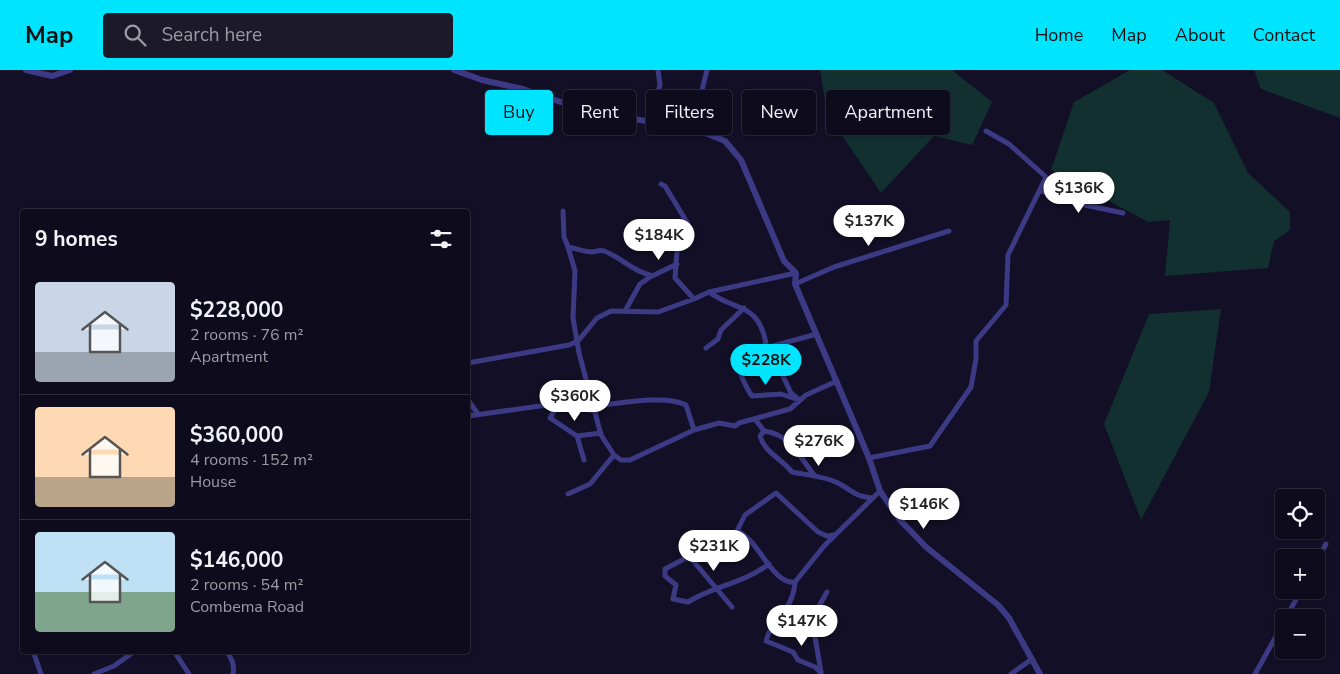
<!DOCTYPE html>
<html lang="en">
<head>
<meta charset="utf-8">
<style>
  body { margin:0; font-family:"Nunito Sans",sans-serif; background:#1c1929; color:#f1f3f6; height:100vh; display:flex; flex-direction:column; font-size:19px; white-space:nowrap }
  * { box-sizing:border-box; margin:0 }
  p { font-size:16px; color:#9b9ba3 }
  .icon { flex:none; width:28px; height:28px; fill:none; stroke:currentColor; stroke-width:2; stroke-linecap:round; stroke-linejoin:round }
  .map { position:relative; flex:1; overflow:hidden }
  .sheet { position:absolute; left:20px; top:139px; width:450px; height:445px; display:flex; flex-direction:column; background:#0e0b1c; border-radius:5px; box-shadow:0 1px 4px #0004,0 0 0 1px #2e2b3b }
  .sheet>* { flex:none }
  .top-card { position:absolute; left:485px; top:20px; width:475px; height:45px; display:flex; gap:10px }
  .fabs { position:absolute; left:1275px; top:419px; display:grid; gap:10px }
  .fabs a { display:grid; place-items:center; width:50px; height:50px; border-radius:5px; background:#0e0b1c; box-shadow:0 1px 4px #0004,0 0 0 1px #2e2b3b; font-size:25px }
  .price { position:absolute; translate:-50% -42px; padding:0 11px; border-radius:18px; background:#fff; color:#222; font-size:16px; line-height:32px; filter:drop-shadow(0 1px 2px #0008) }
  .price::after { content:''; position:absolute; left:50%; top:30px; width:15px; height:11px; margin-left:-8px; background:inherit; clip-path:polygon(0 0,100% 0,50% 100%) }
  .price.selected { background:#00e5ff; color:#111 }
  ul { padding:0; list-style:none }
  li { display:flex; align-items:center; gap:15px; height:125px; padding:0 15px }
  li+li { border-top:1px solid #2e2b3b }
  li span { display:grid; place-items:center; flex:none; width:140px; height:100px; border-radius:5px; color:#555 }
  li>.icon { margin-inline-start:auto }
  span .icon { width:60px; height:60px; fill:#fffc; stroke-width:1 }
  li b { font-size:21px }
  h2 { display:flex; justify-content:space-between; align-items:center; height:60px; padding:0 15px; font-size:21px }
  .pill { padding:0 18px; border-radius:5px; background:#0e0b1c; box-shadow:0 1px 4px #0004,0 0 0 1px #2e2b3b; font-size:18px; line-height:45px }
  .pill.selected { background:#00e5ff; color:#111 }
  header { display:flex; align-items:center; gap:30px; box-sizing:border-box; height:70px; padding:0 25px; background:#00e5ff; color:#111 }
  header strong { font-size:24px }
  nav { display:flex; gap:28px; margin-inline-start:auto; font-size:18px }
  .search { width:350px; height:45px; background:#1c1929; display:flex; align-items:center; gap:12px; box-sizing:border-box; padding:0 18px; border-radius:5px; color:#9b9ba3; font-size:19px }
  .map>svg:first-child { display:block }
  .green { fill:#12302f }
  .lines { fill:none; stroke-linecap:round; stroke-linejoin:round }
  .minor { stroke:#3d3a85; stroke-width:5 }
  .tertiary { stroke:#3d3a85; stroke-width:6 }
</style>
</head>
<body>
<header>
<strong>Map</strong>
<div class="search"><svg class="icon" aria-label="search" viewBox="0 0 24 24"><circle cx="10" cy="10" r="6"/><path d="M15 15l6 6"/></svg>Search here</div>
<nav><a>Home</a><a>Map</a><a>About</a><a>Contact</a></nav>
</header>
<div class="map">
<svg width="1340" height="604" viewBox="0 0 1340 604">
  <rect width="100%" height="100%" fill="#130f26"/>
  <!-- green -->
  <path class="green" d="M820,0H952L992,32L972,75L934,66L881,123L827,43Z
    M1130,0H1162L1214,33L1248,103L1290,142V160L1274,171L1268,198L1165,206L1170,150L1148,152L1051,100L1074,32Z
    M1254,0H1340V48L1261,19Z
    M1221,239L1209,322L1141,450L1104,354L1149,244Z"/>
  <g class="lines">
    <!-- minor -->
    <path class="minor" d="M649,52L660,15L658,0
      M692,61L707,0
      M661,114L665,116L688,154V164L677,181L675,208L694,229
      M1041,121L1075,133L1123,143
      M563,141L564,167L568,177C575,178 584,182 592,182C597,182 598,179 604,181C621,187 632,201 650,205V207L640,214L625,241
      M568,177L575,201L573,248L579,283L601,365L614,385L621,390H630L694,360L719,353L735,356L739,353L790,339L806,325L837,311
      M650,207L677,194
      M795,214L834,197L949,161
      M709,222C736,242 758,232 766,273L761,279L732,289C741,300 743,314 752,326L781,324L799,330L791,323L780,300L761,279L817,264
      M706,278L718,269L721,260L744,238
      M468,293L569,275L578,271L597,248L611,241L658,242L694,229L709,222L796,203
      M468,330L478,344
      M555,334V339L550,348L577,366L601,363
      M593,336C618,334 665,324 686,335L694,360
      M468,346L561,333L594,341
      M755,349L764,361C790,364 799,386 814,405
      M764,361L760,366C764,382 782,389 792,402C807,405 824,406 838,413C853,421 853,426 873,428
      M577,366L584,390
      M869,388L930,376L971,317L976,289V271L1006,235L1008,185L1046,107L1009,74L986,61
      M568,424L590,414L614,385
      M737,461L745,445L776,423L818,462L827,466L834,465
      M690,470L689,486L732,537
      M1316,492L1326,474
      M769,494C744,513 714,516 688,532L673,529L676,515L665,506V499L737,461C758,468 772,515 795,512L824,476L880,421
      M795,512C793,542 772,547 766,571L793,582L798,590L815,597L821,603
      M1286,548L1301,520
      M775,555H783L788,559H806L827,522
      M806,559L817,563L815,567L821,602
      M33,581L41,604
      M174,581L189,604
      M226,581C232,588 235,595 233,604
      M94,604L114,596L135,581
      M1011,604L1032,589
      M1255,604L1284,552"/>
    <!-- tertiary -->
    <path class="tertiary" d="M26,0L52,6L70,0
      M454,0L482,10L523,19L590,42L665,54L708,64L725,71L741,90L784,191L796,203L795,214L869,388L880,421L900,450L926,477L998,535L1009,548L1040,604"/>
  </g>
</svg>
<div class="fabs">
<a><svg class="icon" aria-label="locate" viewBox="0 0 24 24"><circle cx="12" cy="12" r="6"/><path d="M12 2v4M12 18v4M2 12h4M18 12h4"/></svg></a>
<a>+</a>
<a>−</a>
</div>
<b class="price" style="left:1079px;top:144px">$136K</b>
<b class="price" style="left:869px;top:177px">$137K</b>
<b class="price" style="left:659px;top:191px">$184K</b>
<b class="price selected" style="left:766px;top:316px">$228K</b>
<b class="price" style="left:575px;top:352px">$360K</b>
<b class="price" style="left:819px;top:397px">$276K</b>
<b class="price" style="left:924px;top:460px">$146K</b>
<b class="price" style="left:714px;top:502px">$231K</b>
<b class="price" style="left:802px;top:577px">$147K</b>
<div class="top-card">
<a class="pill selected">Buy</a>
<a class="pill">Rent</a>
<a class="pill">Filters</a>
<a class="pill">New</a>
<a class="pill">Apartment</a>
</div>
<section class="sheet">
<h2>9 homes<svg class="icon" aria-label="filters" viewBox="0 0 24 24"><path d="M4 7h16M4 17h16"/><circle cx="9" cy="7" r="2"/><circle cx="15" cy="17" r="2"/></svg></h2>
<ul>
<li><span style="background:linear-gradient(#c9d6e8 70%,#9aa5b1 0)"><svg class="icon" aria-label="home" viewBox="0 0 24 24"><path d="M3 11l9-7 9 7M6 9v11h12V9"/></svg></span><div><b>$228,000</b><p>2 rooms · 76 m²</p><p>Apartment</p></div></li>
<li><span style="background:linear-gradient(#ffd9b3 70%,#b9a48a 0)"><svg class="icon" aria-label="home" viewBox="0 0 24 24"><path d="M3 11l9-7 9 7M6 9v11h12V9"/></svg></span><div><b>$360,000</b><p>4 rooms · 152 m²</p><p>House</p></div></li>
<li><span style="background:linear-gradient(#bfe0f5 60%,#7fa58c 0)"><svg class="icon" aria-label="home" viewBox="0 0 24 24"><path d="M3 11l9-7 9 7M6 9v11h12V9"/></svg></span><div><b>$146,000</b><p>2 rooms · 54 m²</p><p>Combema Road</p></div></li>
</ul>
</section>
</div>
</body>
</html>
